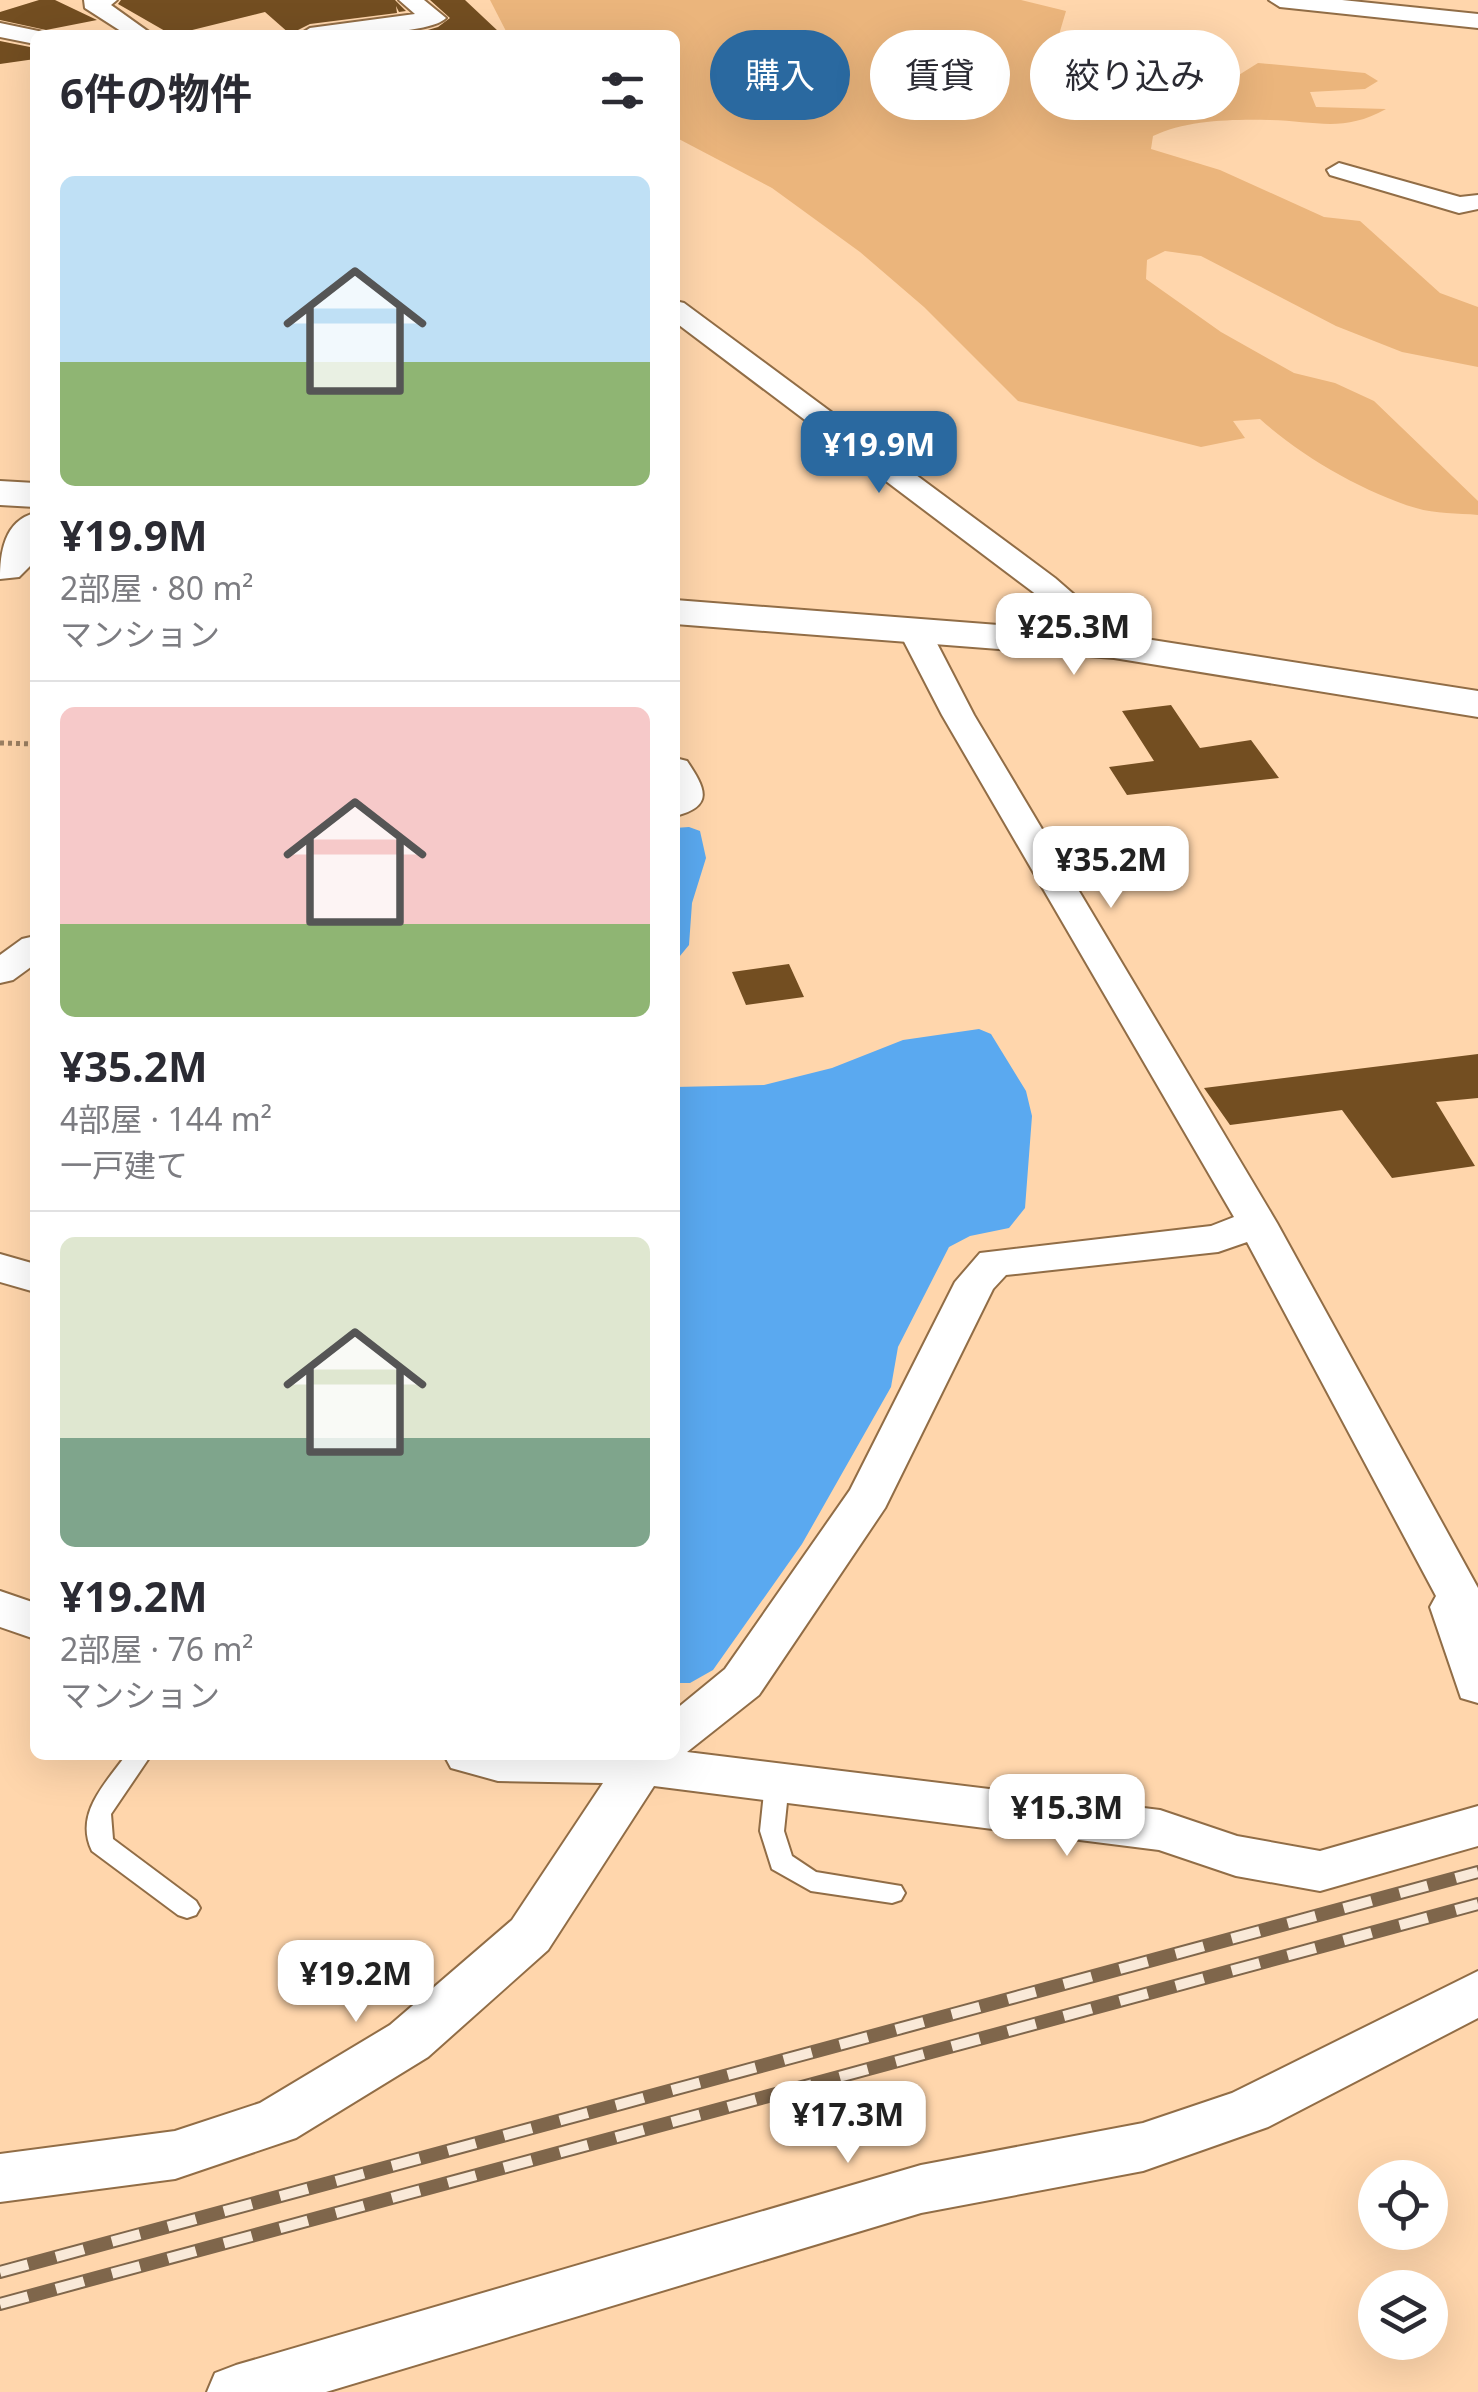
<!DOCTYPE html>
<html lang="ja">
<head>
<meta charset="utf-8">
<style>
  body { margin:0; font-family:"Noto Sans","Noto Sans JP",sans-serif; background:#f7f7f7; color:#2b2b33; height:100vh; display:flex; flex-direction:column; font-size:38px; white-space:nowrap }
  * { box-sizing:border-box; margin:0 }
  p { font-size:32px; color:#7c7c81 }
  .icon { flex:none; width:55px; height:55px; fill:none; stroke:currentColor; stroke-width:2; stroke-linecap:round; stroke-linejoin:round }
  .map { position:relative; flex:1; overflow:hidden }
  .drawer { position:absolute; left:30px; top:30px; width:650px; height:1730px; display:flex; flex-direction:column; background:#fff; border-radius:15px; box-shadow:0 10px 40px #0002 }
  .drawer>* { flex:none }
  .hud { position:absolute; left:710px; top:30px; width:618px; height:90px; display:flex; gap:20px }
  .fabs { position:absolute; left:1358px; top:2160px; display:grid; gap:20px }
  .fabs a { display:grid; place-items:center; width:90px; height:90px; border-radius:50%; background:#fff; box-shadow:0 10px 40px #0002; font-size:50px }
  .price { position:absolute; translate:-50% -85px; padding:0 22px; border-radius:20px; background:#fff; color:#222; font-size:32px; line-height:65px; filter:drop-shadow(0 2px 5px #0008) }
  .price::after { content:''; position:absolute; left:50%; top:60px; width:30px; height:22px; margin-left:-15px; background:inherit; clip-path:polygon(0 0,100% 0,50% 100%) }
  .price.selected { background:#2a69a0; color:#fff }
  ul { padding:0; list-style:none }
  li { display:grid; align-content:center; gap:20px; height:530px; padding:0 30px }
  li+li { border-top:2px solid #e1e1e2 }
  li span { display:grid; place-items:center; height:310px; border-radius:15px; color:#555 }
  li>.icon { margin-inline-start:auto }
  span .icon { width:180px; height:180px; fill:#fffc; stroke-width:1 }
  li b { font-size:42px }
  h2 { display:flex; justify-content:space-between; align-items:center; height:120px; padding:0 30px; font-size:42px }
  .chip { padding:0 35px; border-radius:45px; background:#fff; box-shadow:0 10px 40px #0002; font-size:35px; line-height:90px }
  .chip.selected { background:#2a69a0; color:#fff }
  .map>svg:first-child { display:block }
  .green { fill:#ebb57c }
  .water { fill:#5aa9f0 }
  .building { fill:#734e21 }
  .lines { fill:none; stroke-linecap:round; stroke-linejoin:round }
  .service-casing { stroke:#916d46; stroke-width:4 }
  .minor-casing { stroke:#916d46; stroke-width:4 }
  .tertiary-casing { stroke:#916d46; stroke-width:4 }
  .path { stroke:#9b7f61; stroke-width:5; stroke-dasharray:4 4; stroke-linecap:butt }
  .service { fill:#fff; fill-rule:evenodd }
  .minor { fill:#fff; fill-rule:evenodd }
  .tertiary { fill:#fff; fill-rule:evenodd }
  .rail-casing { stroke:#7f664b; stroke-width:14 }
  .rail { stroke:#f9e9d8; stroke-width:10; stroke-dasharray:29; stroke-linecap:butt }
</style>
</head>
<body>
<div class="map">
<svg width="1478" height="2392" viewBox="0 0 1478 2392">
  <rect width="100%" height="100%" fill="#ffd6ac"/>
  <!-- green -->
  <path class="green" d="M490,0H1021L1066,11L1058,38L1102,50L1155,48L1192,76L1234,78L1258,63L1365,73L1378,81L1365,89L1310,92L1316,107L1386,109C1343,133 1316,121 1270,120C1234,119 1186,120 1153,136L1151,149L1220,170L1324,217L1360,221L1440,293L1478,307V367L1402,352L1336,326L1201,256L1165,251L1147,260L1146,279L1221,332L1294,373L1335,383L1374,401L1478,501V515C1458,513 1435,514 1416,508C1363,492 1301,456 1260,419L1233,421L1245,438L1201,447L1018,401L924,307L860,252L772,188L675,137V35H508Z"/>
  <!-- water -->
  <path class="water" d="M689,827L700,831L706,858L692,903L689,945L675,962V828Z
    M979,1029L991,1034L1026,1091L1032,1116L1025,1208L1009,1228L970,1236L949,1247L898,1347L891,1387L802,1544L713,1670L690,1683H675V1087L764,1085L832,1068L903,1040Z"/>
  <!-- building -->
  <path class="building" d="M39,0H55L97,20L46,30L0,20V12Z
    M121,0H395L406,11L399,12L396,6L397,13L310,24L290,34L265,12L172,35L118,4Z
    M430,0H465L499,32L411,35L438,27L450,18Z
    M0,41L35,48V59L0,64Z
    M1171,705L1200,748L1251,740L1279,778L1127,795L1109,767L1154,761L1122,711Z
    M789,964L804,997L746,1005L732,972Z
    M1478,1054V1098L1436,1102L1475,1166L1392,1178L1342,1110L1230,1125L1204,1088Z"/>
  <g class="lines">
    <defs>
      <path id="service" d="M126,1755H151L111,1814L113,1839L196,1901L200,1908L196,1915L187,1918L178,1915L92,1851C74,1814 105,1784 126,1755Z
        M777,1773L786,1776L789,1783L784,1831L792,1856L816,1872L901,1886L905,1893L901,1900L892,1903L811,1891L772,1869L760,1831L765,1783L768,1776Z"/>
      <path id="minor" d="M84,0H117L111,5L153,35H127L85,8Z
        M399,0H424L446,18C428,36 328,35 299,35L310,28L415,14Z
        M1269,0H1342L1478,14V28L1280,7Z
        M0,23L43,32L45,35H35V44L0,37Z
        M1339,163L1460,197L1478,195V209L1459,213L1330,175L1327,170Z
        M675,301L684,303L1055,578L1125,639L1130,646L1125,653H1103L1033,592L675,322Z
        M35,513L32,564L19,577L0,579C0,553 4,521 35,513Z
        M913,619L924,621L929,628L974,715L1277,1223L1478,1588V1703L1461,1698L1430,1607L1436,1596L1247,1242L1218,1252L1006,1275L993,1289L885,1508L759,1695L687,1752L1160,1810L1237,1836L1320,1851L1478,1806V1846L1320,1891L1236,1876L1159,1850L654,1786L548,1950L428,2057L296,2138L175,2179L0,2202V2154L175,2131L260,2103L390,2025L512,1920L603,1783L498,1781L451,1768L444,1755H675V1710L725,1669L850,1490L955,1282L980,1253L1211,1226L1234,1217L942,715L897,628L902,621Z
        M675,758L687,761C705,788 715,806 675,816Z
        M35,936V964L13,980L0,983V955L22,939Z
        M0,1254L35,1264V1292L0,1282Z
        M0,1591L35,1603V1639L0,1627Z
        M1478,1971V2018L1268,2127L1143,2171L921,2213L326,2392H207L215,2373L236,2365L921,2165L1143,2123L1232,2093Z"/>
      <path id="tertiary" d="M0,481L35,483V507L0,505Z
        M675,600L1114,634L1478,691V717L1114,658L675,624Z"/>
    </defs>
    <!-- service casing -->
    <use href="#service" class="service-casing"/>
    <!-- minor casing -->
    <use href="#minor" class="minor-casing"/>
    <!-- tertiary casing -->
    <use href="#tertiary" class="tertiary-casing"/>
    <!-- path -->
    <path class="path" d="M0,743L35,744"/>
    <!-- service -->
    <use href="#service" class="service"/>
    <!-- minor -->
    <use href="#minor" class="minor"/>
    <!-- tertiary -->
    <use href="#tertiary" class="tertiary"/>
    <defs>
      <path id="rail" d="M0,2272L1478,1872
        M0,2304L1478,1904"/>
    </defs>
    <!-- rail casing -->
    <use href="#rail" class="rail-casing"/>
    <!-- rail -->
    <use href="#rail" class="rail"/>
  </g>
</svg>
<div class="fabs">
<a><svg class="icon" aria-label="locate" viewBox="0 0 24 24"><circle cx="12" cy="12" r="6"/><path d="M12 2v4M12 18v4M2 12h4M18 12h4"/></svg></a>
<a><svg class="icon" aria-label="layers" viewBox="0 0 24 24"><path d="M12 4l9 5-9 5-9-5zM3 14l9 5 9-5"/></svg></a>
</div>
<b class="price selected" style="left:879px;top:496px">¥19.9M</b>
<b class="price" style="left:1074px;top:678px">¥25.3M</b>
<b class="price" style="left:1111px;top:911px">¥35.2M</b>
<b class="price" style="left:1067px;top:1859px">¥15.3M</b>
<b class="price" style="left:356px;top:2025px">¥19.2M</b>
<b class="price" style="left:848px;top:2166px">¥17.3M</b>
<div class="hud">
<a class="chip selected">購入</a>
<a class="chip">賃貸</a>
<a class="chip">絞り込み</a>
</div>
<section class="drawer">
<h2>6件の物件<svg class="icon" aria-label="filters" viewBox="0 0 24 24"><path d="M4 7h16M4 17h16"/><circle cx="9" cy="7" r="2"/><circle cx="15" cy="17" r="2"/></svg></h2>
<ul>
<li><span style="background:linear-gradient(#bfe0f5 60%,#8fb573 0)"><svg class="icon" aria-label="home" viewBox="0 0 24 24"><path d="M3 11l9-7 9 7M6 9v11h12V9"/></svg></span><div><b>¥19.9M</b><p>2部屋 · 80 m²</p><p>マンション</p></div></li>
<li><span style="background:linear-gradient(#f6c9c9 70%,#8fb573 0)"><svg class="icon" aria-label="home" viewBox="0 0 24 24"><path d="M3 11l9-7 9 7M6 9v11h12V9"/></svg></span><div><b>¥35.2M</b><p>4部屋 · 144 m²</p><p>一戸建て</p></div></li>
<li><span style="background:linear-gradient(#dfe7d0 65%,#7fa58c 0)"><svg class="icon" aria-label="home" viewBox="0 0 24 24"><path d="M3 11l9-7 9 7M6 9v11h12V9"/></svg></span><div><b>¥19.2M</b><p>2部屋 · 76 m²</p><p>マンション</p></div></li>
</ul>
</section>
</div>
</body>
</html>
